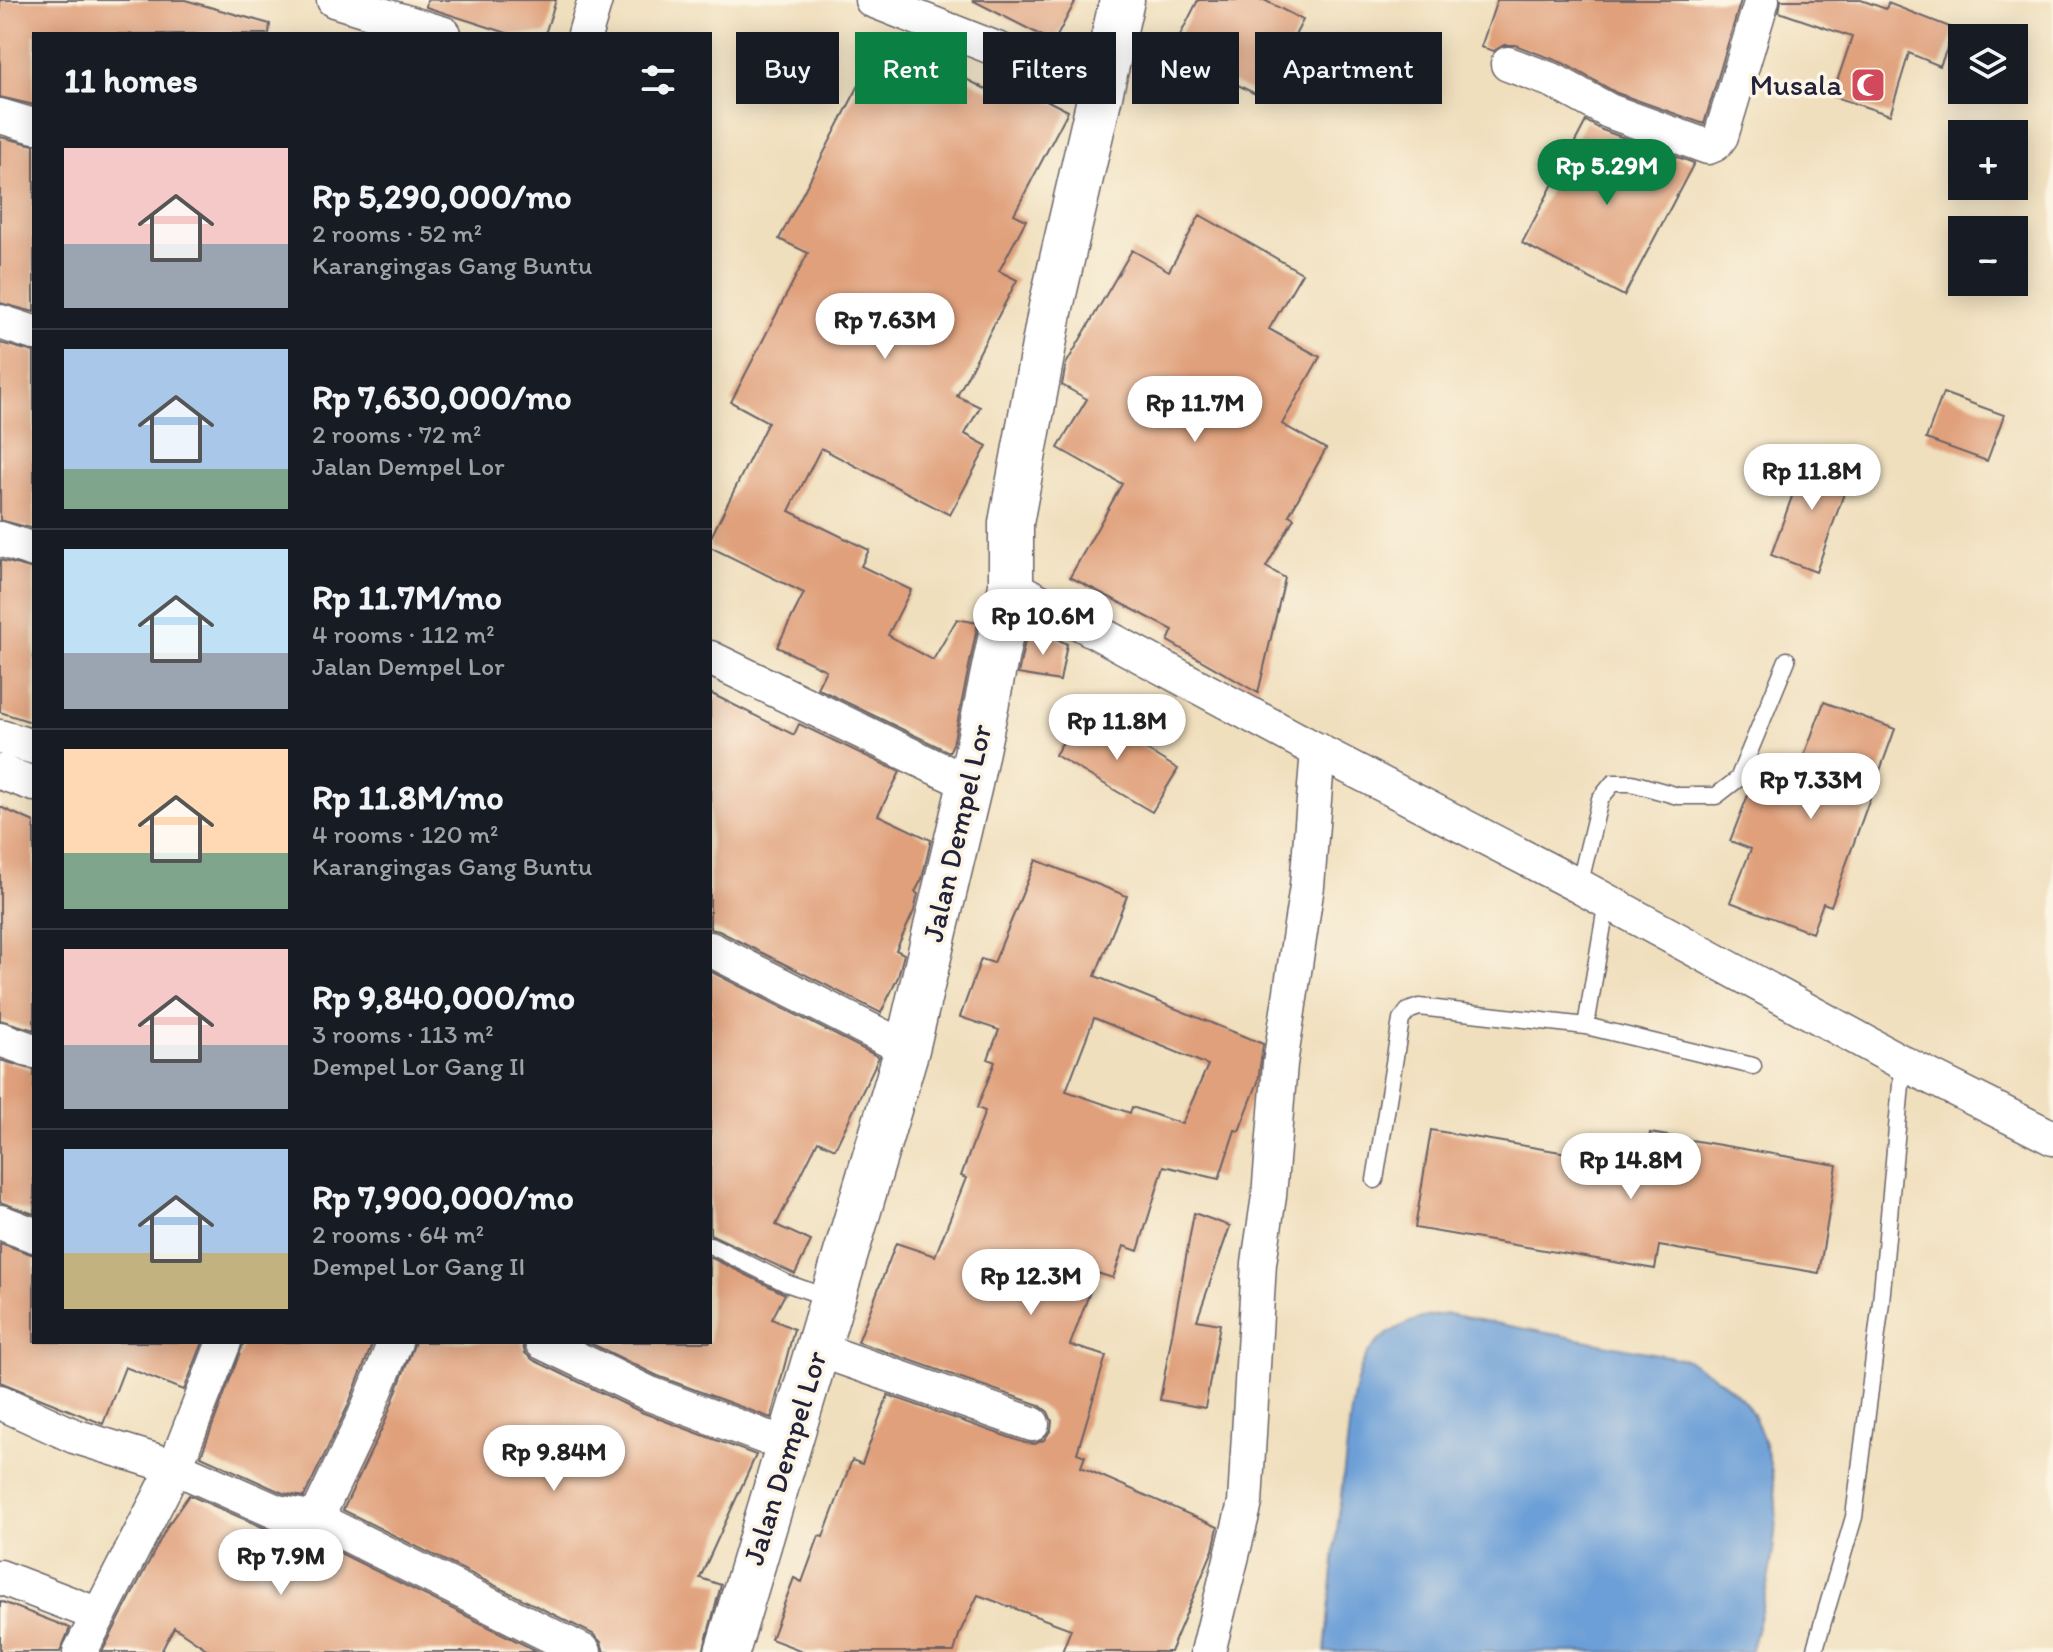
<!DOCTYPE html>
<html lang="en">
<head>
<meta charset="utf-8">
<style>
  body { margin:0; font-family:Itim,sans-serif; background:#242831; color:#f1f3f6; height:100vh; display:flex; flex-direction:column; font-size:30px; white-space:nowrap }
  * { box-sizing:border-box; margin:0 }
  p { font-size:26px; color:#9ea1a6 }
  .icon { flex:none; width:44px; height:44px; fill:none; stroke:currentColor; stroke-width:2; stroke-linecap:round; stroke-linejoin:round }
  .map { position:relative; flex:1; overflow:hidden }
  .details { position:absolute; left:32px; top:32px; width:680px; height:1312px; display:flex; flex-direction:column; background:#171b24; border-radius:0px; box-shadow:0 4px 20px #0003 }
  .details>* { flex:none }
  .banner { position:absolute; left:736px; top:32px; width:760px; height:72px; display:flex; gap:16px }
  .controls { position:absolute; left:1948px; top:24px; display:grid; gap:16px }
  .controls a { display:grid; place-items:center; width:80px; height:80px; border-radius:0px; background:#171b24; box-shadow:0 4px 20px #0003; font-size:40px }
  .price { position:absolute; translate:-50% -68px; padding:0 18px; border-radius:28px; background:#fff; color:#222; font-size:26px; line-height:52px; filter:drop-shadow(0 2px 4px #0008) }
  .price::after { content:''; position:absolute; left:50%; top:48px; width:24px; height:18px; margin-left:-12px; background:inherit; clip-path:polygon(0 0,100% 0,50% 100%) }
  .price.on { background:#0b8043; color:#fff }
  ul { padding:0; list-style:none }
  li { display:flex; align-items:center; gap:24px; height:200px; padding:0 32px }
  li+li { border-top:2px solid #363941 }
  li span { display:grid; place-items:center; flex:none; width:224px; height:160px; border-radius:0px; color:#555 }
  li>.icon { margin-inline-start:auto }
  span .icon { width:96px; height:96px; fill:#fffc; stroke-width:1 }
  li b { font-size:34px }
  h2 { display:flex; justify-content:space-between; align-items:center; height:96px; padding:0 32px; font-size:34px }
  .tag { padding:0 28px; border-radius:0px; background:#171b24; box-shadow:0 4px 20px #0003; font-size:28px; line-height:72px }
  .tag.on { background:#0b8043; color:#fff }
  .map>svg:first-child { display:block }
  .water { fill:#6c9fd7; stroke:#476089; stroke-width:2 }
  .building { fill:#e0a07c; fill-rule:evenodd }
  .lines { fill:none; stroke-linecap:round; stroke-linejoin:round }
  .lane-casing { stroke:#6a6468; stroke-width:19 }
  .street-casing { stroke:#6a6468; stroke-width:37 }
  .secondary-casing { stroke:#6a6468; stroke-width:47 }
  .lane { stroke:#fff; stroke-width:16 }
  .street { stroke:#fff; stroke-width:34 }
  .secondary { stroke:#fff; stroke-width:44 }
  .labels { text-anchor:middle; stroke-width:7; stroke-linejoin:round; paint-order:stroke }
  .poi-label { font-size:30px; fill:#22223b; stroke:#fcf5e5; text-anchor:end }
  .street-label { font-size:30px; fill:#22223b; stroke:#fcf5e5 }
</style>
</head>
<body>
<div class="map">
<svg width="2053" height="1652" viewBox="0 0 2053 1652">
  <rect width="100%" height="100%" fill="#fcf5e5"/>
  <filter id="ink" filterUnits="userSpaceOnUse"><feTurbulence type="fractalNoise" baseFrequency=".0125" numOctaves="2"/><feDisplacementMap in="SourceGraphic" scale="16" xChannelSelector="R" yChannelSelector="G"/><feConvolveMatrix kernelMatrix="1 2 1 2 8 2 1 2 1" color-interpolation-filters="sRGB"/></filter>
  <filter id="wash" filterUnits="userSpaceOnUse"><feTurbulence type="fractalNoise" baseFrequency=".006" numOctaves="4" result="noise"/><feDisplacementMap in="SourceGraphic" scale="32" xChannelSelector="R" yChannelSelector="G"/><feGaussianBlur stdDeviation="1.8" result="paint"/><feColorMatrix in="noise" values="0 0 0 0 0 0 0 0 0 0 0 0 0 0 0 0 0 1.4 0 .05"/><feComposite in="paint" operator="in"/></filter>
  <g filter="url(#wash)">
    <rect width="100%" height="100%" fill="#f0dfbd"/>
    <!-- water -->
    <path class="water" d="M1448,1314L1688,1360C1708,1372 1727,1383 1743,1400C1764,1424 1778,1486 1776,1518C1774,1563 1763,1609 1750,1652H1325C1331,1588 1337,1525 1345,1462C1349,1431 1351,1394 1362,1365C1375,1333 1416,1315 1448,1314Z"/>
    <g id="blocks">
      <!-- building -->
      <path class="building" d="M0,0H185L270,24L269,34H34V105L0,97Z
        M427,0H556L545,34H510L426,7Z
        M972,0H1076L1054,42Z
        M1198,0H1264L1303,20L1263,98L1172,51Z
        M1497,0H1741L1704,124L1617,93L1563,63L1515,45H1504L1494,51L1481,47Z
        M1781,0H1861L1886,9L1888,3L1955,29L1940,66L1909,53L1890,115L1832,96L1852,37L1779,12Z
        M884,37L1003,98L1011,82L1068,111L1014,214L1026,220L999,271L1017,280L957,396L980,407L965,434L987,446L950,515L821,448L789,511L869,550L861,566L911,590L888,635L933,660L957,619L978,623L953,744L949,752L817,688L826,670L777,647L804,593L710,547V539L768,422L731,402L808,253L779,239Z
        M1586,121L1602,130L1694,163L1624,296L1522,243Z
        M0,137L34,145V312L0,303Z
        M1200,215L1302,273L1269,329L1320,357L1282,424L1326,449L1289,515L1294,518L1266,567L1285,578L1258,693L1168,641L1173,630L1070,577L1122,484L1058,448L1087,399L1062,385L1066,364L1132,250L1169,271Z
        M0,343L34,352V529L0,520Z
        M1943,393L2004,415L1987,461L1926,439Z
        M1808,452L1853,468L1816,572L1771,555Z
        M0,560L34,569V723L0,712Z
        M1027,631L1050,635L1067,644L1060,681L1018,674Z
        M710,693L794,735L799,724L900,772L878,815L931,840L922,879L915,892L918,894L914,911L896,950L904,954L898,977L881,1013L719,931L710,929Z
        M1824,702L1895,729L1831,906L1823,903L1812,933L1730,902L1751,849L1730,841L1748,795L1768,803L1775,782L1792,788Z
        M1082,711L1178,769L1152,812L1055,755Z
        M0,807L34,822V1030L0,1020Z
        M1036,860L1127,896L1095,976L1263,1044L1258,1082L1239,1131L1235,1130L1219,1179L1164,1166L1138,1251L1124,1246L1113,1278L1097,1273L1070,1345L1106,1356L1077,1453L1085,1456L1081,1467L1218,1527L1213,1550L1170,1652H1062L1071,1629L978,1595L960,1632L954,1652H805L771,1639L794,1578L802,1582L819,1536L823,1537L852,1460L862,1464L888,1395L1025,1443L1035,1444L1044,1440L1051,1430L1052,1421L1048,1412L1039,1405L858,1342L896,1243L935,1256L966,1178L961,1176L985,1111L977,1108L995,1062L988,1059L999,1030L960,1017L981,959L994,963ZM1094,1018L1208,1065L1182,1124L1132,1107L1130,1113L1066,1091Z
        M710,971L879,1057L835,1149L818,1141L776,1225L811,1241L795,1274L710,1234Z
        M0,1060L34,1070V1214L0,1202Z
        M1431,1130L1644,1166L1650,1133L1837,1165L1819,1273L1659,1246L1655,1269L1415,1228Z
        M1194,1213L1230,1226L1197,1320L1220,1324L1205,1408L1160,1400Z
        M0,1243L34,1255V1342H203L184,1390L125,1367L103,1424L0,1382Z
        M710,1257L785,1294L772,1319L794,1329L771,1418L658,1376L588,1342H710Z
        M244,1342H373L347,1408L304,1497L283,1493L201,1456Z
        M415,1342H522L525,1353L533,1360L641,1412L756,1455L700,1578L721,1585L703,1652H604L601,1642L593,1634L343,1510L384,1424Z
        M189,1495L269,1530L310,1538L539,1652H211L174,1627L161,1652H102L168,1525Z
        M0,1601L70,1628L60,1652H0Z"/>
    </g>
  </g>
  <g filter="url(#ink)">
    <use href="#blocks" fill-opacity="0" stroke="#6a6468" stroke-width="2"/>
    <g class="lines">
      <defs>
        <path id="lane" d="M1579,886L1600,799L1613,783H1632L1678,796H1716L1738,779L1787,660
          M1586,1026L1607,901
          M1375,1180L1401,1020L1408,1011L1419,1007L1586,1026L1753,1066
          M710,1245L786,1283L829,1298
          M1814,1652L1854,1517L1881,1302L1903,1063"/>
        <path id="street" d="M334,0L444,34
          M872,0L1101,90
          M585,34L595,0
          M1508,64L1554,81L1609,111L1708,147L1715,144L1721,136L1762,0
          M0,116L34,126
          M0,322L34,333
          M0,539L34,550
          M1011,586L1322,753L1579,886L1903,1063L2053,1138
          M710,658L970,784
          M0,737L34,747
          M0,772L34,784
          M710,949L907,1049
          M0,1039L34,1051
          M0,1222L34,1235
          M542,1342L650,1394L789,1446
          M817,1349L1032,1424
          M0,1402L74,1436L175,1467L277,1512L316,1519L584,1652
          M316,1519L365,1416L395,1342
          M0,1577L99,1615
          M80,1652L175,1467L224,1342
          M1208,1652L1245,1503L1259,1263L1269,1196L1280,1064L1307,886L1318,750"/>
        <path id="secondary" d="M727,1652L907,1049L970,784L1011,586V523L1051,307L1122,0"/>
      </defs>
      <!-- lane casing -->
      <use href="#lane" class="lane-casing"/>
      <!-- street casing -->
      <use href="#street" class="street-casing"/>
      <!-- secondary casing -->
      <use href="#secondary" class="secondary-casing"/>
      <!-- lane -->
      <use href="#lane" class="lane"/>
      <!-- street -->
      <use href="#street" class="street"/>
      <!-- secondary -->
      <use href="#secondary" class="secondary"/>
    </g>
  </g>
  <!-- icons -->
  <defs>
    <symbol id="mosque-square" viewBox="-11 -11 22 22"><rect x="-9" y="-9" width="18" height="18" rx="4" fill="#d1495b" stroke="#fcf5e5"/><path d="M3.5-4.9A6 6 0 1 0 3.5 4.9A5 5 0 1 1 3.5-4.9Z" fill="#fff"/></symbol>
  </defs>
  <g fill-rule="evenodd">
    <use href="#mosque-square" x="1848" y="65" width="40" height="40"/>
  </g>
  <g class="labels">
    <!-- poi labels -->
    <g class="poi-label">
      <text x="1842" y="95">Musala</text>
    </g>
    <!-- street labels -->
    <g class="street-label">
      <text transform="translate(957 833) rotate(-77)" y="10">Jalan Dempel Lor</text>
      <text transform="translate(785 1458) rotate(-73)" y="10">Jalan Dempel Lor</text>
    </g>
  </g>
</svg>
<div class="controls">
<a><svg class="icon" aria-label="layers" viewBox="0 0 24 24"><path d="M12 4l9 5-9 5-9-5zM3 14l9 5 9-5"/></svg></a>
<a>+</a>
<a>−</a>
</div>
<b class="price on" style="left:1607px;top:207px">Rp 5.29M</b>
<b class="price" style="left:885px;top:361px">Rp 7.63M</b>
<b class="price" style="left:1195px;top:444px">Rp 11.7M</b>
<b class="price" style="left:1812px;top:512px">Rp 11.8M</b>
<b class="price" style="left:1043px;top:657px">Rp 10.6M</b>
<b class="price" style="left:1117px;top:762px">Rp 11.8M</b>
<b class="price" style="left:1811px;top:821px">Rp 7.33M</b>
<b class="price" style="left:1631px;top:1201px">Rp 14.8M</b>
<b class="price" style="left:1031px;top:1317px">Rp 12.3M</b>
<b class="price" style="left:554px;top:1493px">Rp 9.84M</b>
<b class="price" style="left:281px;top:1597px">Rp 7.9M</b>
<div class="banner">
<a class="tag">Buy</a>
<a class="tag on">Rent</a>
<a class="tag">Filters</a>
<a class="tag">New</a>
<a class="tag">Apartment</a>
</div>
<section class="details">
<h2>11 homes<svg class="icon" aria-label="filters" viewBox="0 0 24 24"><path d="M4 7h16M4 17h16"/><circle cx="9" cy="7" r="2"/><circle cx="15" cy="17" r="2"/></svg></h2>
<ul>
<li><span style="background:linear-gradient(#f6c9c9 60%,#9aa5b1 0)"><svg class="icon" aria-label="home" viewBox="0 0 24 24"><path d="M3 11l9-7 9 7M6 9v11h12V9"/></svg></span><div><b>Rp 5,290,000/mo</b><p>2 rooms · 52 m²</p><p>Karangingas Gang Buntu</p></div></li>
<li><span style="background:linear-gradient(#a9c7e8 75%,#7fa58c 0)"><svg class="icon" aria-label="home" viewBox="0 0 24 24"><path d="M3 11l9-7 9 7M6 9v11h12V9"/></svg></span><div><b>Rp 7,630,000/mo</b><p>2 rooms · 72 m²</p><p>Jalan Dempel Lor</p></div></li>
<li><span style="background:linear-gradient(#bfe0f5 65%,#9aa5b1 0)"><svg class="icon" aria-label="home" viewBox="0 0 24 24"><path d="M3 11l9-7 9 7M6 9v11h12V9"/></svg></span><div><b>Rp 11.7M/mo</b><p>4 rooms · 112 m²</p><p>Jalan Dempel Lor</p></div></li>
<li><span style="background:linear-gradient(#ffd9b3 65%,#7fa58c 0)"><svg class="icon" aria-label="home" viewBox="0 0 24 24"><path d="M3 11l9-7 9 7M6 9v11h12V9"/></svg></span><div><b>Rp 11.8M/mo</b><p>4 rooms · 120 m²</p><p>Karangingas Gang Buntu</p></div></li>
<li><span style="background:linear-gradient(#f6c9c9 60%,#9aa5b1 0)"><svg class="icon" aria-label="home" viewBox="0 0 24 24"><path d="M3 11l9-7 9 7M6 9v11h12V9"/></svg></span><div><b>Rp 9,840,000/mo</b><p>3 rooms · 113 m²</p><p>Dempel Lor Gang II</p></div></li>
<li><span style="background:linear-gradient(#a9c7e8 65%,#c2b280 0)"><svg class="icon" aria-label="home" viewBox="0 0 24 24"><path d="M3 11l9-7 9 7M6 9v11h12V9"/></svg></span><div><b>Rp 7,900,000/mo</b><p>2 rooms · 64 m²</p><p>Dempel Lor Gang II</p></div></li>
</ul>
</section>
</div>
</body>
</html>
